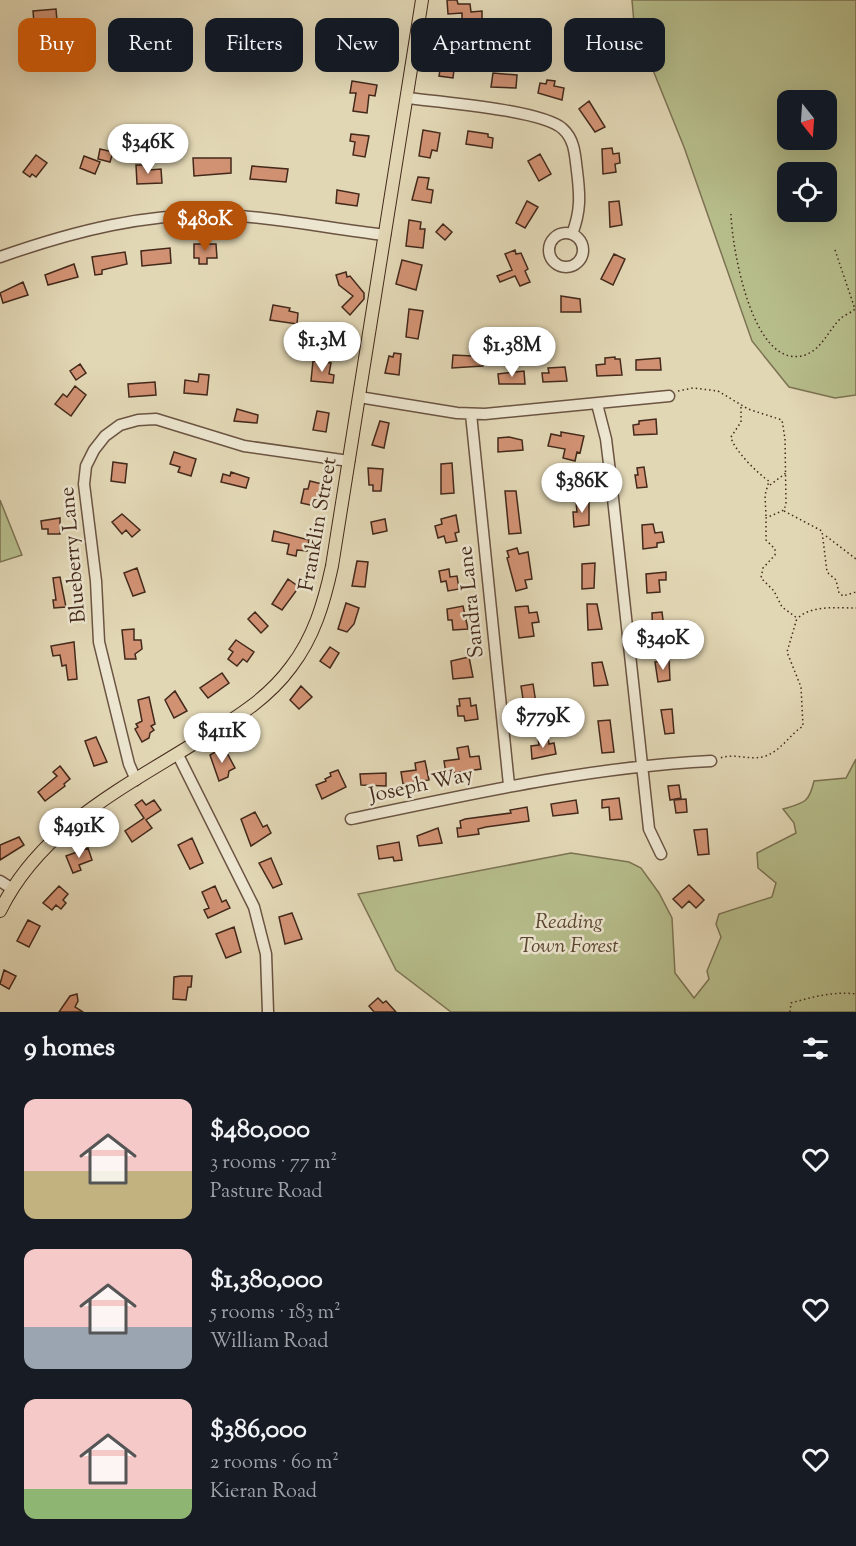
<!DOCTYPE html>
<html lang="en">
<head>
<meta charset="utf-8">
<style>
  body { margin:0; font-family:"Sorts Mill Goudy",serif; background:#20242c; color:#f1f3f6; height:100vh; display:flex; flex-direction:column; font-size:22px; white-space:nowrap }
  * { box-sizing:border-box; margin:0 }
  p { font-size:20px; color:#9ea1a6 }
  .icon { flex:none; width:33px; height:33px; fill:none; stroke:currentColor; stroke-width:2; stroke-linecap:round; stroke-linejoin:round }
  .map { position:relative; height:1012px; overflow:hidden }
  .panel { display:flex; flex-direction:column; background:#171b24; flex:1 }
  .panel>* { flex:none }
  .guide { position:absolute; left:18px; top:18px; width:820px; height:54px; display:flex; gap:12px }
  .needle { width:39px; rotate:163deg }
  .fabs { position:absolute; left:777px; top:90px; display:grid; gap:12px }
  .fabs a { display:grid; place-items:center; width:60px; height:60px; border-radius:12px; background:#171b24; box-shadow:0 6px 24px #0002; font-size:30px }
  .price { position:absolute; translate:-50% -51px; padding:0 14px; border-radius:21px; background:#fff; color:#222; font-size:20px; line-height:39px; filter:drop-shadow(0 2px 3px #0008) }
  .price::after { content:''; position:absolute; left:50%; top:36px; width:18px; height:14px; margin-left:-9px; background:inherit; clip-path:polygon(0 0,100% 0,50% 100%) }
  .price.on { background:#b45309; color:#fff }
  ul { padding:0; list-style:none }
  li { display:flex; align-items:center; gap:18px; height:150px; padding:0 24px }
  li span { display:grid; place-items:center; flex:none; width:168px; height:120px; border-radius:12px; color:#555 }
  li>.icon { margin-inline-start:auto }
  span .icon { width:72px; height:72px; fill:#fffc; stroke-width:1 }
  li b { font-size:26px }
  h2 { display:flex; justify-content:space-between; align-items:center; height:72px; padding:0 24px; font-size:26px }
  .tag { padding:0 21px; border-radius:12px; background:#171b24; box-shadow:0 6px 24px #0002; font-size:21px; line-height:54px }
  .tag.on { background:#b45309; color:#fff }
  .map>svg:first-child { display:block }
  .green { fill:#b6bd8b; stroke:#7c7353; stroke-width:1.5; fill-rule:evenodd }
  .building { fill:#d19273; stroke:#43291b; stroke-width:1.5 }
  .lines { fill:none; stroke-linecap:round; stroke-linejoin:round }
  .minor-casing { stroke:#6b5442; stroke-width:13 }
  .major-casing { stroke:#43291b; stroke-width:14 }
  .path { stroke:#43291b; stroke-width:1.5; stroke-dasharray:1.5 3; stroke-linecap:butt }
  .minor { stroke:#ece5cf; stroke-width:10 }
  .major { stroke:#e2d7b5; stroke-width:12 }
  .labels { text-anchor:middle; stroke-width:5; stroke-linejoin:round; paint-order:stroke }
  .street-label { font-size:21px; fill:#43291b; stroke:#ece5cf }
  .park-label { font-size:21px; font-style:italic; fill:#5a4731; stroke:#ece5cf }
</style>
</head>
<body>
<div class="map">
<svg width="856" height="1012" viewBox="0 0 856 1012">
  <rect width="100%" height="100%" fill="#e2d7b5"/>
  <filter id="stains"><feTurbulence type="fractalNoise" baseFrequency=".00333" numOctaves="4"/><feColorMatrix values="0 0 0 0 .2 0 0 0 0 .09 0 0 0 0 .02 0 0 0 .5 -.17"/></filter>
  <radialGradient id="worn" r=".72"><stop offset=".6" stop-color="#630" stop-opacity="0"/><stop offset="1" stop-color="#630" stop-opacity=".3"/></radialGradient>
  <!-- green -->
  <path class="green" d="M632,0H856V395L835,398L789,387L752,341L684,147L634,23ZM826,100V140H788V100ZM826,172V212H788V172Z
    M0,500L22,555L0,562Z
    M856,759V1012H451L396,970L358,894L571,853L629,862L641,868L659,893L672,918L675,973L694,998L709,979L707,971L721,937L716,924L719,914L772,897L776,883L758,868L757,853L796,833L794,823L783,809C804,803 809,803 814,781L846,778Z"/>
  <!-- building -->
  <path class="building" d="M447,0H457L458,4H470L471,12L482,11V28L462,29V13L448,14Z
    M56,9L57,21L49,22L50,29L41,30V23H34L33,11Z
    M368,29L386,33L381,54L374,52V56L362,53Z
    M443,52L456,53L453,78L439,76Z
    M493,73L517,75L516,88L491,87Z
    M547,80L555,81L554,86L564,88L562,100L538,93L540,83L546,84Z
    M352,81L377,85L375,96L369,95L367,113L353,111L356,93H350Z
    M589,101L605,127L595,132L579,109Z
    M423,130L440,133L437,151L432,150L430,158L419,156Z
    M468,131L488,134V137L493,138L492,148L466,144Z
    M351,134L369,136L365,157L353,155L355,142L350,141Z
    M612,148L613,154L619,153L620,163L615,164L616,172L603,174L602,149Z
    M100,149L113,152L110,162L98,159Z
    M540,154L551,174L539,181L528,161Z
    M36,155L47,163L36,177L32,174L30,177L23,172Z
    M84,156L100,162L95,174L80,168Z
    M193,158H231V173L194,176Z
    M136,165H149V170L161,169L162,183L137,184Z
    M252,166L288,169L286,182L250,179Z
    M418,177L429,178L427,189L433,190L431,203L412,200Z
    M337,190L359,194L357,206L336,203Z
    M527,201L538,207L525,228L516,223Z
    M619,201L622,225L610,227L609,202Z
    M409,220L421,222L420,229H425L423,248L406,246Z
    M443,224L452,232L445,240L436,232Z
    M194,244H216L217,258H207V264H199V258H194Z
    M170,248L171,263L142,266L141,251Z
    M515,250L516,254L521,253L528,269L525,271L530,282L520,286L515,276L500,282L497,276L512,270L505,254Z
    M125,252L127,264L102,270V274L95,275L92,257Z
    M614,254L625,259L613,285L601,279Z
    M402,260L422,265L416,290L396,284Z
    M74,264L78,277L48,285L45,275Z
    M346,272L347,277L350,276L364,293V299L350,315L342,307L353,296L339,285L336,275Z
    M23,282L28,295L3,303L0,293Z
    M561,296L580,299L581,312H561Z
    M273,305L290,308L289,311L298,313L297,324L270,320Z
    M409,309L423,311L418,339L406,337Z
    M394,353L401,354L399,375L385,373L389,356L393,357Z
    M473,354L484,355L483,366L452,368L453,355L473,356Z
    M615,357V359H620L622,375L597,376L596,365L605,364V358Z
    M660,358L661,370H636V360Z
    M313,361L331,363L329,374L334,375L333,383L311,381Z
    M80,364L86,373L76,380L70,371Z
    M565,367L567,381L543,382L542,373H549L548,368Z
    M524,371L525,384H499L498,374Z
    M199,374L209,375L207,395L184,393L185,380L198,382Z
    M155,382L156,395L129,397L128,384Z
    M75,386L86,395L71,416L55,404L63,394L67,397Z
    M237,409L258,415L257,423L234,421Z
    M317,411L329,413L326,432L313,430Z
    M656,419L657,434L634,435L633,425L639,424V421Z
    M380,421L389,423L384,448L372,445Z
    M561,432L584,436L580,453L577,452L575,461L563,458L565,449L548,446L551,434L561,436Z
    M509,437L522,440L523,450L498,452V438Z
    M174,452L196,459L191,476L178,472L180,467L170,464Z
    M113,462L127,464L125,483L111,481Z
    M452,463L454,493L441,494V464Z
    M644,467L647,487L637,488L635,475H638L637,468Z
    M368,468L383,469L381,491H373V485H369Z
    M231,472L249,478L246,488L221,482L223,474L230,476Z
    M310,481L322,484L315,506L301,503L304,489H308Z
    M505,491H516L521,533L509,534Z
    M589,500V525L574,527L573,512H577L576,502Z
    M122,514L140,530L132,537L126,530L122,534L112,522Z
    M456,515L459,532L455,533L457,541L446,543L444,536L438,538L435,526L442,524L441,519Z
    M60,518V534H48V529H42L41,521Z
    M385,519L387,531L373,534L371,522Z
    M653,524L655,533L662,532L664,542L657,543V547L643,549L642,525Z
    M274,531L309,540L307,551L297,550L296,556L287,554L289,544L272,541Z
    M517,548L519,554L528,552L532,579L525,580L527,588L516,591L507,558L509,557L507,551Z
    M357,561L368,562L365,587L352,586Z
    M595,563L594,588L582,589V564Z
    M137,568L145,592L133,596L124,573Z
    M449,569L450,577L457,576L459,589L448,591L446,581L441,582L439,571Z
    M666,572V580H659L660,592L647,593L646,574Z
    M60,577L66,607L54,608L53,600H56L53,578Z
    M288,579L299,587L282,610L272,604Z
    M346,603L359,608L354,624L347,632L338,629Z
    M587,604H597L602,629L588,630Z
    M463,606L468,629L453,630L452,620H448L447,609Z
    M528,606L529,613L537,612L539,622L532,623L534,636L519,638L515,607Z
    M255,612L268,626L261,633L248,619Z
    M662,612L665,636L653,638L652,613Z
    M134,629V640H141L142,649L135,654L136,659H125L122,630Z
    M236,640L254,652L247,662L243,659L237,666L228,659L233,652L229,649Z
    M74,642L77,679L68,680L66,665L62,666L60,655L53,656L51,646Z
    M330,647L339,653L330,668L320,661Z
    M469,657L473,677L453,679L451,661Z
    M669,660L670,680L658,682L655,662Z
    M602,662L608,685L594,686L592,663Z
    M222,673L229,683L208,698L200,688Z
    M533,684L536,703L524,705L521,686Z
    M301,686L312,697L299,709L290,700Z
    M175,691L187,711L174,718L165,700Z
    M149,697L155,724L151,726L154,730L150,733L149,738L142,742L135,729L138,727L136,724L142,721L138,700Z
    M470,698L471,706L476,705L478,719L465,721L464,716H458L457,706H460L459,699Z
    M672,709L674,733L665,734L661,710Z
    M610,720L614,752L602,753L598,721Z
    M96,737L107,762L94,766L85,741Z
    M548,738L549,744L554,743L556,754L532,759L531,746L539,745L538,739Z
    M468,746L470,757L479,756L481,769L446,774L444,761L459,759L457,748Z
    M218,750L220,754L226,751L235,768L229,771L228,777L219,781L210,755Z
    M425,761L429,780L403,784L401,772L416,770L415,763Z
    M60,766L70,779L64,784L65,786L45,801L38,792L57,776L53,772Z
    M338,770L346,787L322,799L316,785L326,781L325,779L331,776L330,773Z
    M386,773V786L361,785L360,774Z
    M679,785L681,798L670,800L668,786Z
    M619,798L622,819L610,820L609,807L602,808V800Z
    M686,799L687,812L676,813L674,800Z
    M142,800L146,805L154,800L161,810L146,820L152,828L132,842L125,831L144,818L135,805Z
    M576,800L578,813L553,816L551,804Z
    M527,807L529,821L486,827L478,829L479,834L458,837L457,828H461L460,821L465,819L511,813L510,810Z
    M255,812L263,827L267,825L271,833L251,846L241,819Z
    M438,828L442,843L419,846L417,836Z
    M707,829L709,854L698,855L694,830Z
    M19,837L24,845L0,860V845Z
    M192,838L203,863L190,869L178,845Z
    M399,842L402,860L394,861L393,857L379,859L377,846Z
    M88,848L92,860L79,865L81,870L73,873L66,856Z
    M271,858L282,884L273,888L259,863Z
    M689,885L704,900L696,908L689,901L682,908L673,899Z
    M59,886L68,894L63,900L66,903L61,909L56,905L52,910L43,903Z
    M215,886L222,902L226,900L230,908L208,918L204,910L209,908L202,892Z
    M292,913L302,939L285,944L279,917Z
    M28,920L40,926L29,947L17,941Z
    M234,927L241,952L226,958L216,934Z
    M4,970L16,976L9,989L0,984Z
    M181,976H192L191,987H188L186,1000L173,999L174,977Z
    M77,994L78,1001L75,1007L83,1012H59L70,996Z
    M378,998L383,1003L386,1001L396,1012H374L369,1006Z"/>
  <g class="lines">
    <defs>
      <path id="minor" d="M407,98C439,102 543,110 563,129C575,140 575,156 577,171C580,195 581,211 572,234
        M549 250a17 17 0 1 1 34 0a17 17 0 1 1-34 0Z
        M0,257C74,231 148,212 227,215C280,218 333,229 385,235
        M359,397L457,413L485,414L669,396
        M597,404L606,439L611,480L649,829L661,854
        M471,414L509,785
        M178,755L254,907L266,954L268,1012
        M136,780L129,764L99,642L96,581L84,484L86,466L94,450L105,436L120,425L138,420L156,419L244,446L349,461
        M351,819C470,794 589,767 711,761
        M0,881L11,888"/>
      <path id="major" d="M0,911C42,825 129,785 206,736C238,717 269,697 291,667C314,637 324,603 332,566L422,0"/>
    </defs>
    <!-- minor casing -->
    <use href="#minor" class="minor-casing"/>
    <!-- major casing -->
    <use href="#major" class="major-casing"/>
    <!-- path -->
    <path class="path" d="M731,214C732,249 753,372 805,355C822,349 828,331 840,319C844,315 851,313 855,309L834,247
      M678,391L693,388L718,391L748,409L782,420L785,439L786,504L784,510L766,518V540L775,549V555L763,568L761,578L774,591L782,607L797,618L787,652L801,687L803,726C789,735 780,753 762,757C748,760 734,753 720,758
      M741,407V422L731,437C733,449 758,474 769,481L765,495L766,516
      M770,485L786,473
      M784,511L822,531L827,572L836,580L839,593L843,596L856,592
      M826,536L856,559
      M799,617C814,605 838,608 856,608
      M790,1012L791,1003C812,997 835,991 856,994"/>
    <!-- minor -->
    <use href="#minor" class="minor"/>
    <!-- major -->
    <use href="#major" class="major"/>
  </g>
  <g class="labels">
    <!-- street labels -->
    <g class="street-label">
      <text transform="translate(317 524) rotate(-80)" y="7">Franklin Street</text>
      <text transform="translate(72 555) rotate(-95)" y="7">Blueberry Lane</text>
      <text transform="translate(470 602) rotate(-96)" y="7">Sandra Lane</text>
      <text transform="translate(421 784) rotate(-12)" y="7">Joseph Way</text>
    </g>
    <!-- park labels -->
    <g class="park-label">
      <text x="569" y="928">Reading<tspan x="569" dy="24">Town Forest</tspan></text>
    </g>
  </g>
  <rect width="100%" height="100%" filter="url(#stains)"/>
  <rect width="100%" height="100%" fill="url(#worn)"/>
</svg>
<div class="fabs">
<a><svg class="needle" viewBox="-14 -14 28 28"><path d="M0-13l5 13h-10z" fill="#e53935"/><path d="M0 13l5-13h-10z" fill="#9ea1a6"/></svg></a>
<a><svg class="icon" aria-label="locate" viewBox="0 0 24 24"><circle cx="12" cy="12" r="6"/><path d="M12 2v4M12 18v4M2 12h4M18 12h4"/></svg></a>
</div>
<b class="price" style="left:148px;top:175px">$346K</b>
<b class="price on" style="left:205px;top:252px">$480K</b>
<b class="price" style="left:322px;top:373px">$1.3M</b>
<b class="price" style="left:512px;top:378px">$1.38M</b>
<b class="price" style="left:582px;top:514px">$386K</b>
<b class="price" style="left:663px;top:671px">$340K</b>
<b class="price" style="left:543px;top:749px">$779K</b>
<b class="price" style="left:222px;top:764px">$411K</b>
<b class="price" style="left:79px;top:859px">$491K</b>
<div class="guide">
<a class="tag on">Buy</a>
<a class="tag">Rent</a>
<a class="tag">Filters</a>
<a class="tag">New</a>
<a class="tag">Apartment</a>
<a class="tag">House</a>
</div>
</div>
<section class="panel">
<h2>9 homes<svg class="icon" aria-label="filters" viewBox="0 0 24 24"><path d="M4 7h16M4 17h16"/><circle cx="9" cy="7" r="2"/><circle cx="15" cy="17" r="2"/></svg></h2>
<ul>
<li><span style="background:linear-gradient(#f6c9c9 60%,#c2b280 0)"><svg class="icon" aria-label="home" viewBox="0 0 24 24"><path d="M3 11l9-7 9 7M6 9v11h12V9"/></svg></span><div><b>$480,000</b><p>3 rooms · 77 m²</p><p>Pasture Road</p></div><svg class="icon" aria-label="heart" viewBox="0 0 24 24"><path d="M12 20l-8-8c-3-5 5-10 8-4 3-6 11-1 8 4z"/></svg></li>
<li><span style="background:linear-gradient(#f6c9c9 65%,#9aa5b1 0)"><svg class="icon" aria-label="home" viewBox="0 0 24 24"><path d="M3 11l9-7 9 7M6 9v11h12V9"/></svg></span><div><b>$1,380,000</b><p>5 rooms · 183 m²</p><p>William Road</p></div><svg class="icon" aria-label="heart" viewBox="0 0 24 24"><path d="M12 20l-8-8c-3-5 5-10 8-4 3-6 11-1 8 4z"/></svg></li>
<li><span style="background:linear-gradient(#f6c9c9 75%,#8fb573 0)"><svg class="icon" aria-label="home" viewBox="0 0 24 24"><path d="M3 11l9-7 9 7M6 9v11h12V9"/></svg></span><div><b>$386,000</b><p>2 rooms · 60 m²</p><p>Kieran Road</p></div><svg class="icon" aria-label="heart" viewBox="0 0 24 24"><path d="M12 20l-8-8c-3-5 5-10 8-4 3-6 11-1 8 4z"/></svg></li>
</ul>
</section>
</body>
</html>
